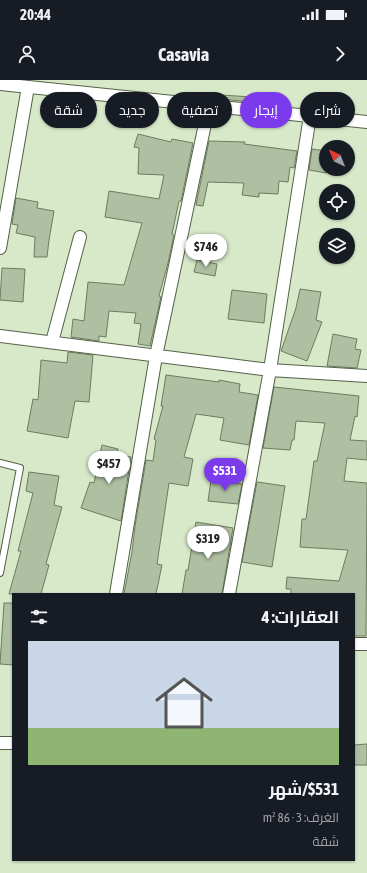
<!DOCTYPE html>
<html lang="ar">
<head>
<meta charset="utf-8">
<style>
  body { margin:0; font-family:"Asap Condensed",Cairo,sans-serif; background:#242831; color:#f1f3f6; direction:rtl; height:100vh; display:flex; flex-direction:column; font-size:15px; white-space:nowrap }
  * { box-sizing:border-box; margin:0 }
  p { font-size:13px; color:#9ea1a6 }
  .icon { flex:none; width:22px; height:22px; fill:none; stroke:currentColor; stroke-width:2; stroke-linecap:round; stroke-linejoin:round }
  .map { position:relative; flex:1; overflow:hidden; direction:ltr }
  .side { position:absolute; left:12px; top:513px; width:343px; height:268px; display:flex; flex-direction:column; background:#171b24; border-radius:0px; box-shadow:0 1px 3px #0004; direction:rtl }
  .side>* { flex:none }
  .top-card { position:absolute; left:12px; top:12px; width:343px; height:36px; direction:rtl; display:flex; gap:8px }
  .needle { width:26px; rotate:317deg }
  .fabs { position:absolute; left:319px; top:60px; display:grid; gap:8px }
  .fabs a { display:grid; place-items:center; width:36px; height:36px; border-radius:50%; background:#171b24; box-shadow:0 1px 3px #0004; font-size:20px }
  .price { position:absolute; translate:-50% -34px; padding:0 9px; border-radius:14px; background:#fff; color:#222; font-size:13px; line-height:26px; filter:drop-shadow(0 1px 2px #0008) }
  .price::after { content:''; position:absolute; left:50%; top:24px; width:12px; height:9px; margin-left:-6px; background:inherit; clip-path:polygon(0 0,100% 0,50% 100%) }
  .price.on { background:#7c3aed; color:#fff }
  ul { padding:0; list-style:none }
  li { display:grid; align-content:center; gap:8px; height:212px; padding:0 16px }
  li+li { border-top:1px solid #363941 }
  li span { display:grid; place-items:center; height:124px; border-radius:0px; color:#555 }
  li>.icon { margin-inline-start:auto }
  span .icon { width:72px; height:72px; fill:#fffc; stroke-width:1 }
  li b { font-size:17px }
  h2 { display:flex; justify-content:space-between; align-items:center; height:48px; padding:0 16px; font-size:17px }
  .tag { padding:0 14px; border-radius:18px; background:#171b24; box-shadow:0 1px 3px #0004; font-size:14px; line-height:36px }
  .tag.on { background:#7c3aed; color:#fff }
  .status { display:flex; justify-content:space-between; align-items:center; height:28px; padding:0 20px; background:#171b24; direction:ltr }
  .status svg { height:11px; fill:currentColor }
  header { display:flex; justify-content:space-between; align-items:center; height:52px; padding:0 16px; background:#171b24; font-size:18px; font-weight:700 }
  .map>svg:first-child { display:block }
  .building { fill:#afc0a2; stroke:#6c7c5f }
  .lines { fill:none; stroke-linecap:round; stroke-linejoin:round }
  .service-casing { stroke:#536247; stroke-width:8 }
  .minor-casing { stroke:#536247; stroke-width:14 }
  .service { stroke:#fff; stroke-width:6 }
  .minor { stroke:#fff; stroke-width:12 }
</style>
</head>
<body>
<div class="status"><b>20:44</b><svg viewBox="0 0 49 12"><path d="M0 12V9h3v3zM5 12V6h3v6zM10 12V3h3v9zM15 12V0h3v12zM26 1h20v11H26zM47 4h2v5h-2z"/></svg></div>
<header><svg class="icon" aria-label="forward" viewBox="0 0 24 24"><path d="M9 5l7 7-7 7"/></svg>Casavia<svg class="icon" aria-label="person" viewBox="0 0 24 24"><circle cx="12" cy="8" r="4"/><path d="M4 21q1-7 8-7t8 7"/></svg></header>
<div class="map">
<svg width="367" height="793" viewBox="0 0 367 793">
  <rect width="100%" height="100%" fill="#d7e9c9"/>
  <!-- building -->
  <path class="building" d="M222,15L251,17V22L222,19Z
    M138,54L171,62L172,59L193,63L181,121H179L172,154L174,155L168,183L159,216L161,217L150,266L138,264L141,244L134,243L136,233L109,231L106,257L99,256V261L71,257L73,239L84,241L88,202L124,205L142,143L105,137L109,111L159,119L164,95L138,94L139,68L134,67Z
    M209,61L245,62L244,64L297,71L294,88L290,87L288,102L279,101L278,114L259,113V117L242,115L244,103L208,102L203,126L196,125Z
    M312,69L326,71V93L309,90Z
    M16,118L38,122L37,128L54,131L49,160L47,177H34L35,157L16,153L18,145L12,144Z
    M197,180L217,184L215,196L194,192Z
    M2,188L25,189L23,222L0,220Z
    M300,209L321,212L316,240L322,242L307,281L281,271L296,228Z
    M232,210L267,214L264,243L228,239Z
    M333,254L357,259L355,269L361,270L357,288L327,286Z
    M68,272L93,275L89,322L75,321L68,358L27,351L33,319L38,320L41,280L67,283Z
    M166,295L219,302V300L240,304L239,312L258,315L249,365L220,360L224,338L196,334L184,377L193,379L188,406L169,403L157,484L162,485L156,514H124L132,472L135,446L146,380L153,381L156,360L154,359L163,326H161Z
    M274,307L359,316L357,337L355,336L350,360L367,361V380L347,378L344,401L367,403L366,556H354V514H291V509H286L287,497L339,501L348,470L300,467L302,439H306L314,381H317L325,343L296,341L294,360H292L290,370L263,368Z
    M102,365L118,369L117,375L131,377L121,441L81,428L90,402L94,403Z
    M29,392L59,396L54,425L62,427L46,484L49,485L41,514H9L21,471H18L33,413L26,411Z
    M211,400L242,404L238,424L208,421Z
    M257,402L285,406L272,487L242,482Z
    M196,442L233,448L222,514H182L186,490H188Z
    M4,523H13V585L0,584Z
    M367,664V685H354V665Z"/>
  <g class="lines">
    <defs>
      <path id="service" d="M0,383L20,388L0,493"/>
      <path id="minor" d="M0,4L367,42
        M0,168L28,7
        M0,256L270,290L367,296
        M52,262L80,157
        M116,514L156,276L209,25
        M229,514L270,290L310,36
        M354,564H367
        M0,663H13"/>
    </defs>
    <!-- service casing -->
    <use href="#service" class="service-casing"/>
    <!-- minor casing -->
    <use href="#minor" class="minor-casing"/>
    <!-- service -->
    <use href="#service" class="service"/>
    <!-- minor -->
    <use href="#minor" class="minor"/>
  </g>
</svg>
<div class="fabs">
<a><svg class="needle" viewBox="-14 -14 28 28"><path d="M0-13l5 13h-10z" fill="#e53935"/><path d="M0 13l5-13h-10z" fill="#9ea1a6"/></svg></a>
<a><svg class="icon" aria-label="locate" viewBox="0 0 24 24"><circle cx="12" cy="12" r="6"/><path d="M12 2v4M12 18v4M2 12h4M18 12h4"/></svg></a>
<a><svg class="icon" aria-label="layers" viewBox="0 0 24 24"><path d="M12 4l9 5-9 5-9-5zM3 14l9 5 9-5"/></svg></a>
</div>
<b class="price" style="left:206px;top:188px">$746</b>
<b class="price" style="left:109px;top:405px">$457</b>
<b class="price on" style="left:225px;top:412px">$531</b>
<b class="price" style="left:208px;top:480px">$319</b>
<div class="top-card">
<a class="tag">شراء</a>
<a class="tag on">إيجار</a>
<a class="tag">تصفية</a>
<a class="tag">جديد</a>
<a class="tag">شقة</a>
</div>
<section class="side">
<h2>العقارات: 4<svg class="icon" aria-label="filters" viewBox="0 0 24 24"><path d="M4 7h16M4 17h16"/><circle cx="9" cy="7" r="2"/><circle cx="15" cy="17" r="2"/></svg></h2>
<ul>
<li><span style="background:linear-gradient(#c9d6e8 70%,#8fb573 0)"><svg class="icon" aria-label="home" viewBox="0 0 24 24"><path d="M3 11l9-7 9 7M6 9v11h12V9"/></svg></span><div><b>$531/شهر</b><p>الغرف: 3 · 86 m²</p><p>شقة</p></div></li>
</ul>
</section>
</div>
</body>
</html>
